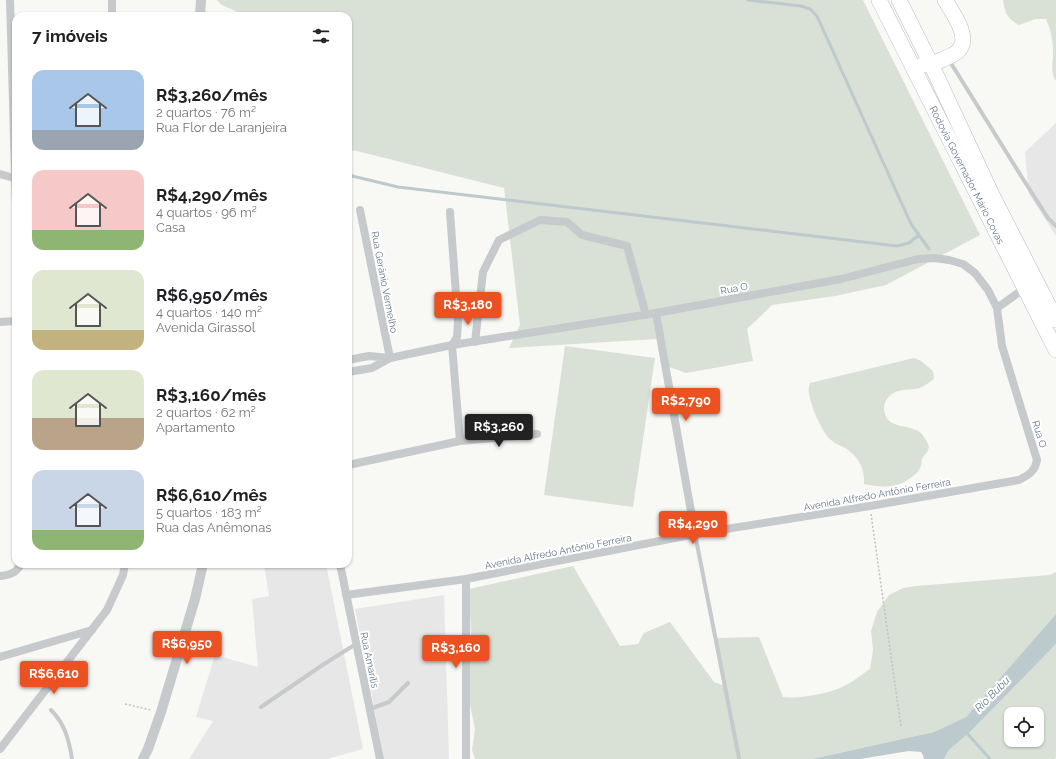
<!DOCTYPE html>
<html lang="pt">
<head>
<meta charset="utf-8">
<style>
  body { margin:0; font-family:Raleway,sans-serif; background:#f6f6f6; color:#202124; height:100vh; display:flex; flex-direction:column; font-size:15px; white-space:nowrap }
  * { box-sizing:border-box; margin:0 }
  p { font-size:13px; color:#757577 }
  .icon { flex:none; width:22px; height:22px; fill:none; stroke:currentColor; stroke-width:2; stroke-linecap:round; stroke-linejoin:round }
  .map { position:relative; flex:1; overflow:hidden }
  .panel { position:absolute; left:12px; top:12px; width:340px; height:556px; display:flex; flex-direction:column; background:#fff; border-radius:12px; box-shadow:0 1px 3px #0004 }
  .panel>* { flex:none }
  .tools { position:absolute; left:1004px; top:707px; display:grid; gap:8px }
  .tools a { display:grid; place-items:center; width:40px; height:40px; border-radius:8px; background:#fff; box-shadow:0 1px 3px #0004; font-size:20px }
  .price { position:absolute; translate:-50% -34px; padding:0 9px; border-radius:4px; background:#ec5221; color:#fff; font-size:13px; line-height:26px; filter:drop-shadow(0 1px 2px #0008) }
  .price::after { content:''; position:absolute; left:50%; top:24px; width:12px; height:9px; margin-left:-6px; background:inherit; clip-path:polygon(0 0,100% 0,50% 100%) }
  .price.current { background:#222; color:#fff }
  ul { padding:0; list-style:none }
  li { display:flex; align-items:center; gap:12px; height:100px; padding:0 20px }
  li span { display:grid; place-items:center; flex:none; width:112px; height:80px; border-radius:12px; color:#555 }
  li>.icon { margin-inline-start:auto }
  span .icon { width:48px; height:48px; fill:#fffc; stroke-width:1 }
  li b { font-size:17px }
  h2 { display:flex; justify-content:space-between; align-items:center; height:48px; padding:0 20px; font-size:17px }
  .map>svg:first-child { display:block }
  .built { fill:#e6e7e6 }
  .green { fill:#d9e0d6; fill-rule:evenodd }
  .water { fill:#bcc9cd }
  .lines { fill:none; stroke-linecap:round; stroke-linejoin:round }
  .stream { stroke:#bcc9cd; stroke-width:3 }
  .motorway-casing { stroke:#b8bcbf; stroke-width:16 }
  .path { stroke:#bfc2c4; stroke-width:1.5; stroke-dasharray:2 2; stroke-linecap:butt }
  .service { stroke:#c6cacd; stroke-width:4 }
  .minor { stroke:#c6cacd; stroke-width:8 }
  .tertiary { stroke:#c6cacd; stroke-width:10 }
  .motorway { stroke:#fff; stroke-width:15 }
  .labels { text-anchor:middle; stroke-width:4; stroke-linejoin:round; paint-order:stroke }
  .street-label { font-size:10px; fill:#667888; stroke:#fff }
  .water-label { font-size:11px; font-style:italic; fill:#617a83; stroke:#fff }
</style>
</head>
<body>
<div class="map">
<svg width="1056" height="759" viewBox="0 0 1056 759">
  <rect width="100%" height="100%" fill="#f8f8f5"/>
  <!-- built -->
  <path class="built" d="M1056,123V236L1029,194L1025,152Z
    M264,564H326L363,749L327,759H189L213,721L196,717L215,655L258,667L252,599L269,596Z
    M444,595L449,759H384L355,609Z"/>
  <!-- green -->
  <path class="green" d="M217,0H863L980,235L886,285L835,296L772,305L747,329L753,361L686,373L661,364L657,339L509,348L520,325L504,188L357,151L348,150V16H246L222,5Z
    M1003,0H1056V81C1049,71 1054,60 1053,50C1053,39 1050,28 1046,19H1036L1019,25C1007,18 1005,14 1003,0Z
    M565,346L655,358L633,507L544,495Z
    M914,358L921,361L933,371L934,379C929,382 924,387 919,388C913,390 908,389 903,390C893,391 883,399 884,410C887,431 910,423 921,433C924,436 927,442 929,446C928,454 925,453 922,459C921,462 922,465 920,468C918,473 913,476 909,479C895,489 880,487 864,484C865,468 858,456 845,448C840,445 835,444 831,440C822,433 810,404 809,393C808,390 809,386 810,383Z
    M573,566L620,646L638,644L644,633L670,622L714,682L725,686L716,638L759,637L783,697C799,699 829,694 844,686C853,682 861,675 870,669L873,650L871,631L877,612L889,595L903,588L916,586L1050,575L1056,572V614L966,717L934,732L812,759H475L472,750L475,730L469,699L471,634L469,589Z
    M1056,644V758L1054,759H944L948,751L970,732ZM1011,714H1037V740H1011Z"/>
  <!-- water -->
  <path class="water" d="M1056,614V644L970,732L948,751L944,759H924L923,755L921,752L909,751L860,759H812L934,732L966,717Z"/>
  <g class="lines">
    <!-- stream -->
    <path class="stream" d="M748,0L801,6L810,9L817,16L911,224L929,249
      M348,175L398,187L897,246L909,243L919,235
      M966,732L990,759"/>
    <defs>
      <g id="motorway">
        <path id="s1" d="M879,0L1056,350"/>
        <path d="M899,0L931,64L992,195L1056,320"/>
        <path d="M922,65C930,66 939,61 946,58C950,56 956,54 959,50C971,37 952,12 945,0"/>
      </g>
    </defs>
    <!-- motorway casing -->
    <use href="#motorway" class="motorway-casing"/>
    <!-- path -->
    <path class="path" d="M871,514L901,727
      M125,704L151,710"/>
    <!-- service -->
    <path class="service" d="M949,60L1023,179L1048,218L1056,226
      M695,534L739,758
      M261,707L324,664L356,644
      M370,709L389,702L408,683
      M51,710C65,724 69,740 72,759"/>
    <!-- minor -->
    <path class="minor" d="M10,0L16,206
      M112,0V16
      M0,174L14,178
      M360,210L390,358
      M450,212L458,322L457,337L452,345L460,441
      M656,313L695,534
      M0,322L16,321
      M475,342L483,272L499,240L540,220L567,222L582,235L627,246L646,315
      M348,360L369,356L390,358
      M348,372L372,368L390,358L452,345L656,313L841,279L918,259L934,258L949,260L963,264L975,273L988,290L997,308
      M348,465L460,441L537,434
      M340,564L380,759
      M0,576C10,575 16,573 21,564
      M466,579V759
      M346,595L466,579L695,534L870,506L1019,480C1029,475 1035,471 1037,460L1002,346L997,308L1025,288
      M0,657L92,630
      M0,749L107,610L123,575L125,564"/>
    <!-- tertiary -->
    <path class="tertiary" d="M200,16L201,0
      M143,759L148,749L161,712L195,599L203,564"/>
    <!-- motorway -->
    <use href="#motorway" class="motorway"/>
  </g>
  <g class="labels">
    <!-- street labels -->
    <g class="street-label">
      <text dy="4" stroke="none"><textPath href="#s1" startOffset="196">Rodovia Governador Mário Covas</textPath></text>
      <text transform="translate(385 282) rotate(79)" y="4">Rua Gerânio Vermelho</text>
      <text transform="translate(734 288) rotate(-11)" y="4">Rua O</text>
      <text transform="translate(1040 434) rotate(73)" y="4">Rua O</text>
      <text transform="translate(877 494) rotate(-10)" y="4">Avenida Alfredo Antônio Ferreira</text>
      <text transform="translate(558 551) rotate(-11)" y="4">Avenida Alfredo Antônio Ferreira</text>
      <text transform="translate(370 660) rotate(78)" y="4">Rua Amarílis</text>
    </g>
    <!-- water labels -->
    <g class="water-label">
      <text transform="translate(992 694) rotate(-45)" y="4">Rio Bubu</text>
    </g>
  </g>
</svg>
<div class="tools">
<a><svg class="icon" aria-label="locate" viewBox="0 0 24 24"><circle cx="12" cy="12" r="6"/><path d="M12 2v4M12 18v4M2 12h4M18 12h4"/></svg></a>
</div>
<b class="price" style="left:468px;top:326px">R$3,180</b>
<b class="price" style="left:686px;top:422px">R$2,790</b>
<b class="price current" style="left:499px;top:448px">R$3,260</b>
<b class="price" style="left:693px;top:545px">R$4,290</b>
<b class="price" style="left:187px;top:665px">R$6,950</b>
<b class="price" style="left:456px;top:669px">R$3,160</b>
<b class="price" style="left:54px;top:695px">R$6,610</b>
<section class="panel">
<h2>7 imóveis<svg class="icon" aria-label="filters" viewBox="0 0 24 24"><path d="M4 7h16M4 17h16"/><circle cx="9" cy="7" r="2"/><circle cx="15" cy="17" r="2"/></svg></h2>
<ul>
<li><span style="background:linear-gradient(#a9c7e8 75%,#9aa5b1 0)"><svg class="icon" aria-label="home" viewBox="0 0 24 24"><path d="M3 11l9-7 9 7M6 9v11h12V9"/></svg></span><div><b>R$3,260/mês</b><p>2 quartos · 76 m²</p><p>Rua Flor de Laranjeira</p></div></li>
<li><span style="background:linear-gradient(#f6c9c9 75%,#8fb573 0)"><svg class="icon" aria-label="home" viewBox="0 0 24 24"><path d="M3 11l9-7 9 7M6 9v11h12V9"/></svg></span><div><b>R$4,290/mês</b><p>4 quartos · 96 m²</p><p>Casa</p></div></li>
<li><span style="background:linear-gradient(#dfe7d0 75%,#c2b280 0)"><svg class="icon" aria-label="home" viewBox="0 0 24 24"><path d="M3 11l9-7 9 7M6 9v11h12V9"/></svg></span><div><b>R$6,950/mês</b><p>4 quartos · 140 m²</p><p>Avenida Girassol</p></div></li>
<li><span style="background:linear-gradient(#dfe7d0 60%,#b9a48a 0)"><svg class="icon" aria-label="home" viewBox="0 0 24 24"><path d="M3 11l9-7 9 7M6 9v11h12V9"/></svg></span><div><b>R$3,160/mês</b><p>2 quartos · 62 m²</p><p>Apartamento</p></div></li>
<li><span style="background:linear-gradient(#c9d6e8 75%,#8fb573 0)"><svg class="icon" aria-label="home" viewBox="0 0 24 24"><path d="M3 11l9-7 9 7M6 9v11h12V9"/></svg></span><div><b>R$6,610/mês</b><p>5 quartos · 183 m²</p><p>Rua das Anêmonas</p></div></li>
</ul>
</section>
</div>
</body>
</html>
